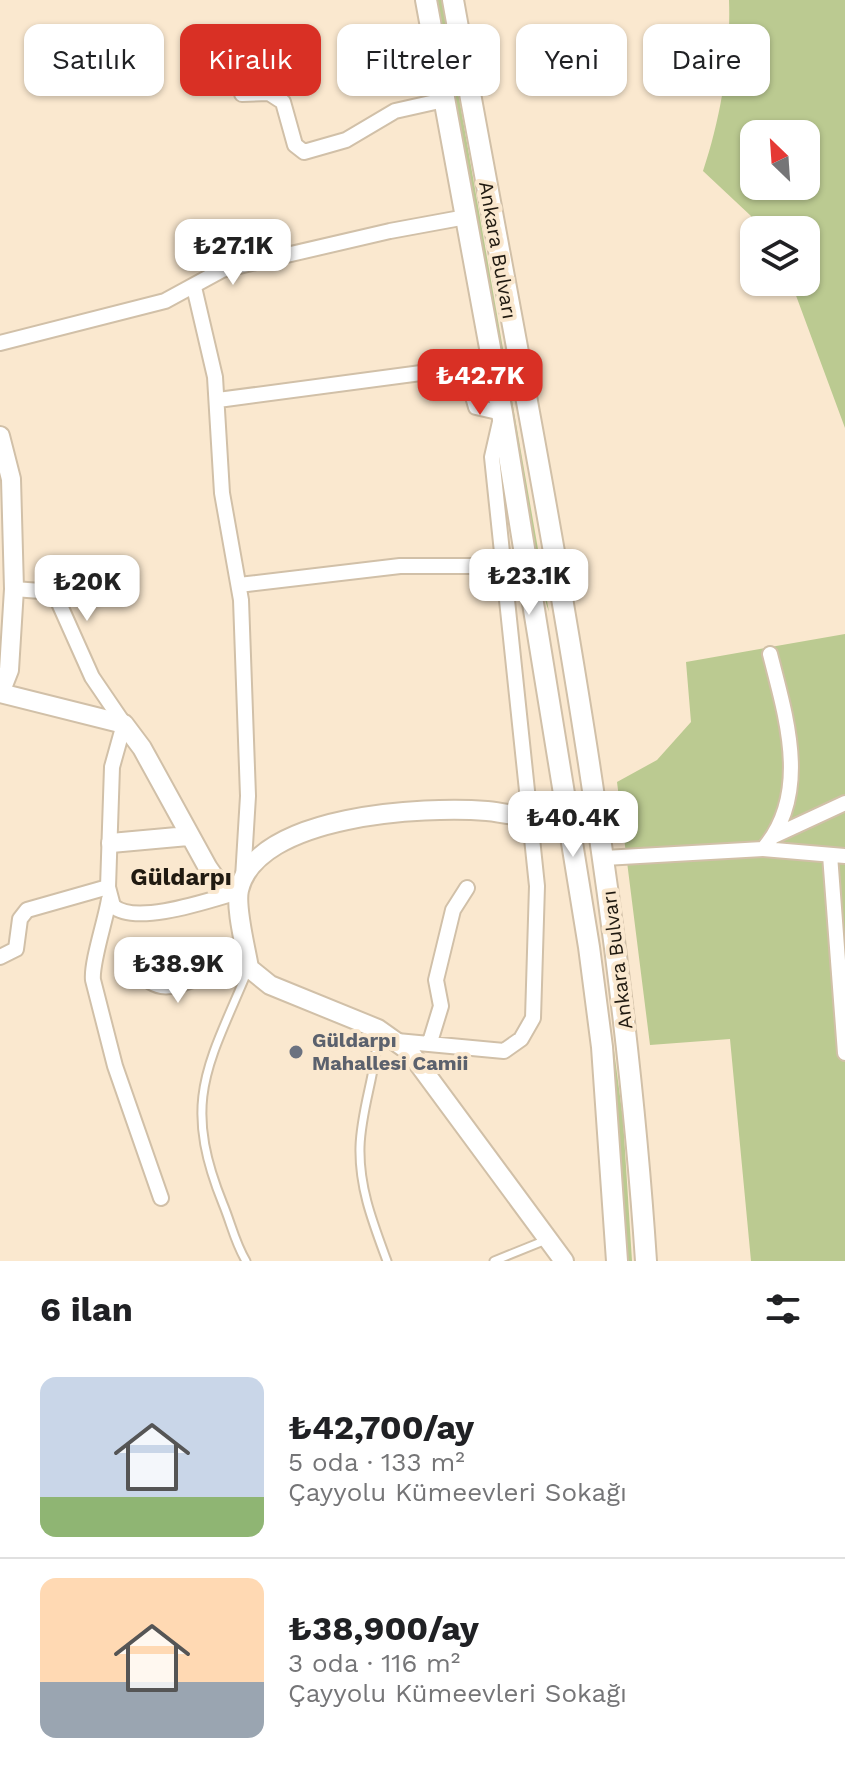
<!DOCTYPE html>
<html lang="tr">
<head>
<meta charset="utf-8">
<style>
  body { margin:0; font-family:"Work Sans",sans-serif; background:#f6f6f6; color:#202124; height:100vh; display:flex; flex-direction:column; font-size:30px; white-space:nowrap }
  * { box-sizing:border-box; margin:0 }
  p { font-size:26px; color:#757577 }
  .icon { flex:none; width:44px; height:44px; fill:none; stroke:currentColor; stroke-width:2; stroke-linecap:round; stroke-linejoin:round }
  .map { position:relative; height:1261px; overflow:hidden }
  .side { display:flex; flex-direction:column; background:#fff; flex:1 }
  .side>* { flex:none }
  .guide { position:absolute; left:24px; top:24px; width:798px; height:72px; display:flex; gap:16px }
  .needle { width:52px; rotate:335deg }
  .controls { position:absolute; left:740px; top:120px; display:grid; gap:16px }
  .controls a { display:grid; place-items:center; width:80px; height:80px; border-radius:16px; background:#fff; box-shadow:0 2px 6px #0004; font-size:40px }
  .price { position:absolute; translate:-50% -68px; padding:0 18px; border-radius:16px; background:#fff; color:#222; font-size:26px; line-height:52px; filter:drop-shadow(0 2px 4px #0008) }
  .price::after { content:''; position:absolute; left:50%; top:48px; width:24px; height:18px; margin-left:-12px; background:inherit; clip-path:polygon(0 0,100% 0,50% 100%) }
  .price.current { background:#d93025; color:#fff }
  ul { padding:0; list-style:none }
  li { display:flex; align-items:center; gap:24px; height:200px; padding:0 40px }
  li+li { border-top:2px solid #e0e0e0 }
  li span { display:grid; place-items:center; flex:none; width:224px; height:160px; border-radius:16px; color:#555 }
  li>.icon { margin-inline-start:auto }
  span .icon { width:96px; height:96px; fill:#fffc; stroke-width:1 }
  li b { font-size:34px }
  h2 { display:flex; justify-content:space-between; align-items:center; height:96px; padding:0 40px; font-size:34px }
  .tag { padding:0 28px; border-radius:16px; background:#fff; box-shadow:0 2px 6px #0004; font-size:28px; line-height:72px }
  .tag.current { background:#d93025; color:#fff }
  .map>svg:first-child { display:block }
  .green { fill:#bbca91; fill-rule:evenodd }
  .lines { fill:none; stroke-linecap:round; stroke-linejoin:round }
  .service-casing { stroke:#d1c0a8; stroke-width:11 }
  .minor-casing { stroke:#d1c0a8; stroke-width:18 }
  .tertiary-casing { stroke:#d1c0a8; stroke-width:22 }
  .secondary-casing { stroke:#d1c0a8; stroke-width:24 }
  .service { stroke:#fff; stroke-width:7 }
  .minor { stroke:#fff; stroke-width:14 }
  .tertiary { stroke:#fff; stroke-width:18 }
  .secondary { stroke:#fff; stroke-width:20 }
  .worship-dot { fill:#6b7280; stroke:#fae8cf; stroke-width:3 }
  .labels { text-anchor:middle; stroke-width:8; stroke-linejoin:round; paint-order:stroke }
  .street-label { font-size:20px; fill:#201a11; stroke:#fae8cf }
  .worship-label { font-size:20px; font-weight:bold; fill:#5b616d; stroke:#fae8cf; text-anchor:start }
  .quarter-label { font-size:24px; font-weight:bold; fill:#201a11; stroke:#fae8cf }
</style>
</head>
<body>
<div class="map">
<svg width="845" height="1261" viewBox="0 0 845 1261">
  <rect width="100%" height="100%" fill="#fae8cf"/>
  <!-- green -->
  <path class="green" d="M436,0H442L549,612L540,585Z
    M729,0H845V428L791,282H806V230H760L751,216L703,171C721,118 731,56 729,0ZM806,134V186H754V134Z
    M845,634V1261H751L730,1039L650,1045L617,782L657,760L691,722L686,662Z
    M613,1043L623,1119L632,1261H626Z"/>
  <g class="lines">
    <defs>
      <path id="service" d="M378,1031C377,1071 361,1108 360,1147C359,1188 373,1223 387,1261
        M246,1261C235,1243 231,1223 223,1204C181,1100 208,1066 248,970
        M494,1261L546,1240"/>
      <path id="minor" d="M242,94L269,93L283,102L295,145L304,152L346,140L395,111L444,100
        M194,287L215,377L222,493L241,600L248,796L243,878
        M0,343L165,301L222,270L390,231L466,217
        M218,400L451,369L468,379L476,407L502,413L492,457L537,886L533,1018L521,1039L504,1051L397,1041
        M239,585L400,566H504
        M14,589L54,592L92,677L124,724L112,767L108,887L113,906C136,926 210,900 238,892
        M774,836L845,803
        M763,849C811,794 786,717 770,654
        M830,855L845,1053
        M604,858L763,849L845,856
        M109,899C106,919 91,963 93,980L115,1066L161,1198
        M0,957L16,949L20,919L27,910L108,887
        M131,962C158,1000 174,985 210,974C223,970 236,970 249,968
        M430,1042L441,1006L436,980L453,910L467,888"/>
      <path id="tertiary" d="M0,436L11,479L14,589L9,670L0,693
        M0,693L124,724L142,748L208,868L215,878L238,892
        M111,843L188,836
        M564,1261L409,1051L378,1029L270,985L249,968C246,949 235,908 239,890C257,814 425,806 487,811C515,814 543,821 571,827"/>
      <path id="secondary" d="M426,0L502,413L589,947L602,1047L617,1261
        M453,0C528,418 618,837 646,1261"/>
    </defs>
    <!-- service casing -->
    <use href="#service" class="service-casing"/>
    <!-- minor casing -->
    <use href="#minor" class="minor-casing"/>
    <!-- tertiary casing -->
    <use href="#tertiary" class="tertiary-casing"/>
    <!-- secondary casing -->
    <use href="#secondary" class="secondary-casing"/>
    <!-- service -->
    <use href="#service" class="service"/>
    <!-- minor -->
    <use href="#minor" class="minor"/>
    <!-- tertiary -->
    <use href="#tertiary" class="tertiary"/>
    <!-- secondary -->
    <use href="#secondary" class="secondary"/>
  </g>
  <!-- markers -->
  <circle class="worship-dot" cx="296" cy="1052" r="8"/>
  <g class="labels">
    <!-- street labels -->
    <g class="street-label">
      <text transform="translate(498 250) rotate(80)" y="7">Ankara Bulvarı</text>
      <text transform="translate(617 960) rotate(-97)" y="7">Ankara Bulvarı</text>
    </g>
    <!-- worship labels -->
    <g class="worship-label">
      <text x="312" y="1047">Güldarpı<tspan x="312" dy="23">Mahallesi Camii</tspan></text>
    </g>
    <!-- quarter labels -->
    <g class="quarter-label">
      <text x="181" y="885">Güldarpı</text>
    </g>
  </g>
</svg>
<div class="controls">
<a><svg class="needle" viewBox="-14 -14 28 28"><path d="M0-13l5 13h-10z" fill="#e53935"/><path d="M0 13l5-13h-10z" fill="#757577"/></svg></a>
<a><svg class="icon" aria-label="layers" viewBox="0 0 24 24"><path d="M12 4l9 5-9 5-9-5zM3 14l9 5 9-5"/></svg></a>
</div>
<b class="price" style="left:233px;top:287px">₺27.1K</b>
<b class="price current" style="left:480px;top:417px">₺42.7K</b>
<b class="price" style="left:529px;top:617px">₺23.1K</b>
<b class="price" style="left:87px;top:623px">₺20K</b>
<b class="price" style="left:573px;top:859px">₺40.4K</b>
<b class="price" style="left:178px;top:1005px">₺38.9K</b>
<div class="guide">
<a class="tag">Satılık</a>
<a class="tag current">Kiralık</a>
<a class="tag">Filtreler</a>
<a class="tag">Yeni</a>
<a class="tag">Daire</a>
</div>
</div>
<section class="side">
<h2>6 ilan<svg class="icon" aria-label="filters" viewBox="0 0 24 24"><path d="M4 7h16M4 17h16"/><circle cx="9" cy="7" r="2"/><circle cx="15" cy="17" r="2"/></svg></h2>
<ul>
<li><span style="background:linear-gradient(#c9d6e8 75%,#8fb573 0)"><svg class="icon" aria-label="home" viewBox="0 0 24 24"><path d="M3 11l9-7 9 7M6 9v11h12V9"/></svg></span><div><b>₺42,700/ay</b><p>5 oda · 133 m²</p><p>Çayyolu Kümeevleri Sokağı</p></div></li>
<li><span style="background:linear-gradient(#ffd9b3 65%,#9aa5b1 0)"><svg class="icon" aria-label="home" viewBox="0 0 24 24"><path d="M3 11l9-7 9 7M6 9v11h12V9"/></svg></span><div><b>₺38,900/ay</b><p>3 oda · 116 m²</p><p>Çayyolu Kümeevleri Sokağı</p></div></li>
</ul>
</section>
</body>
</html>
